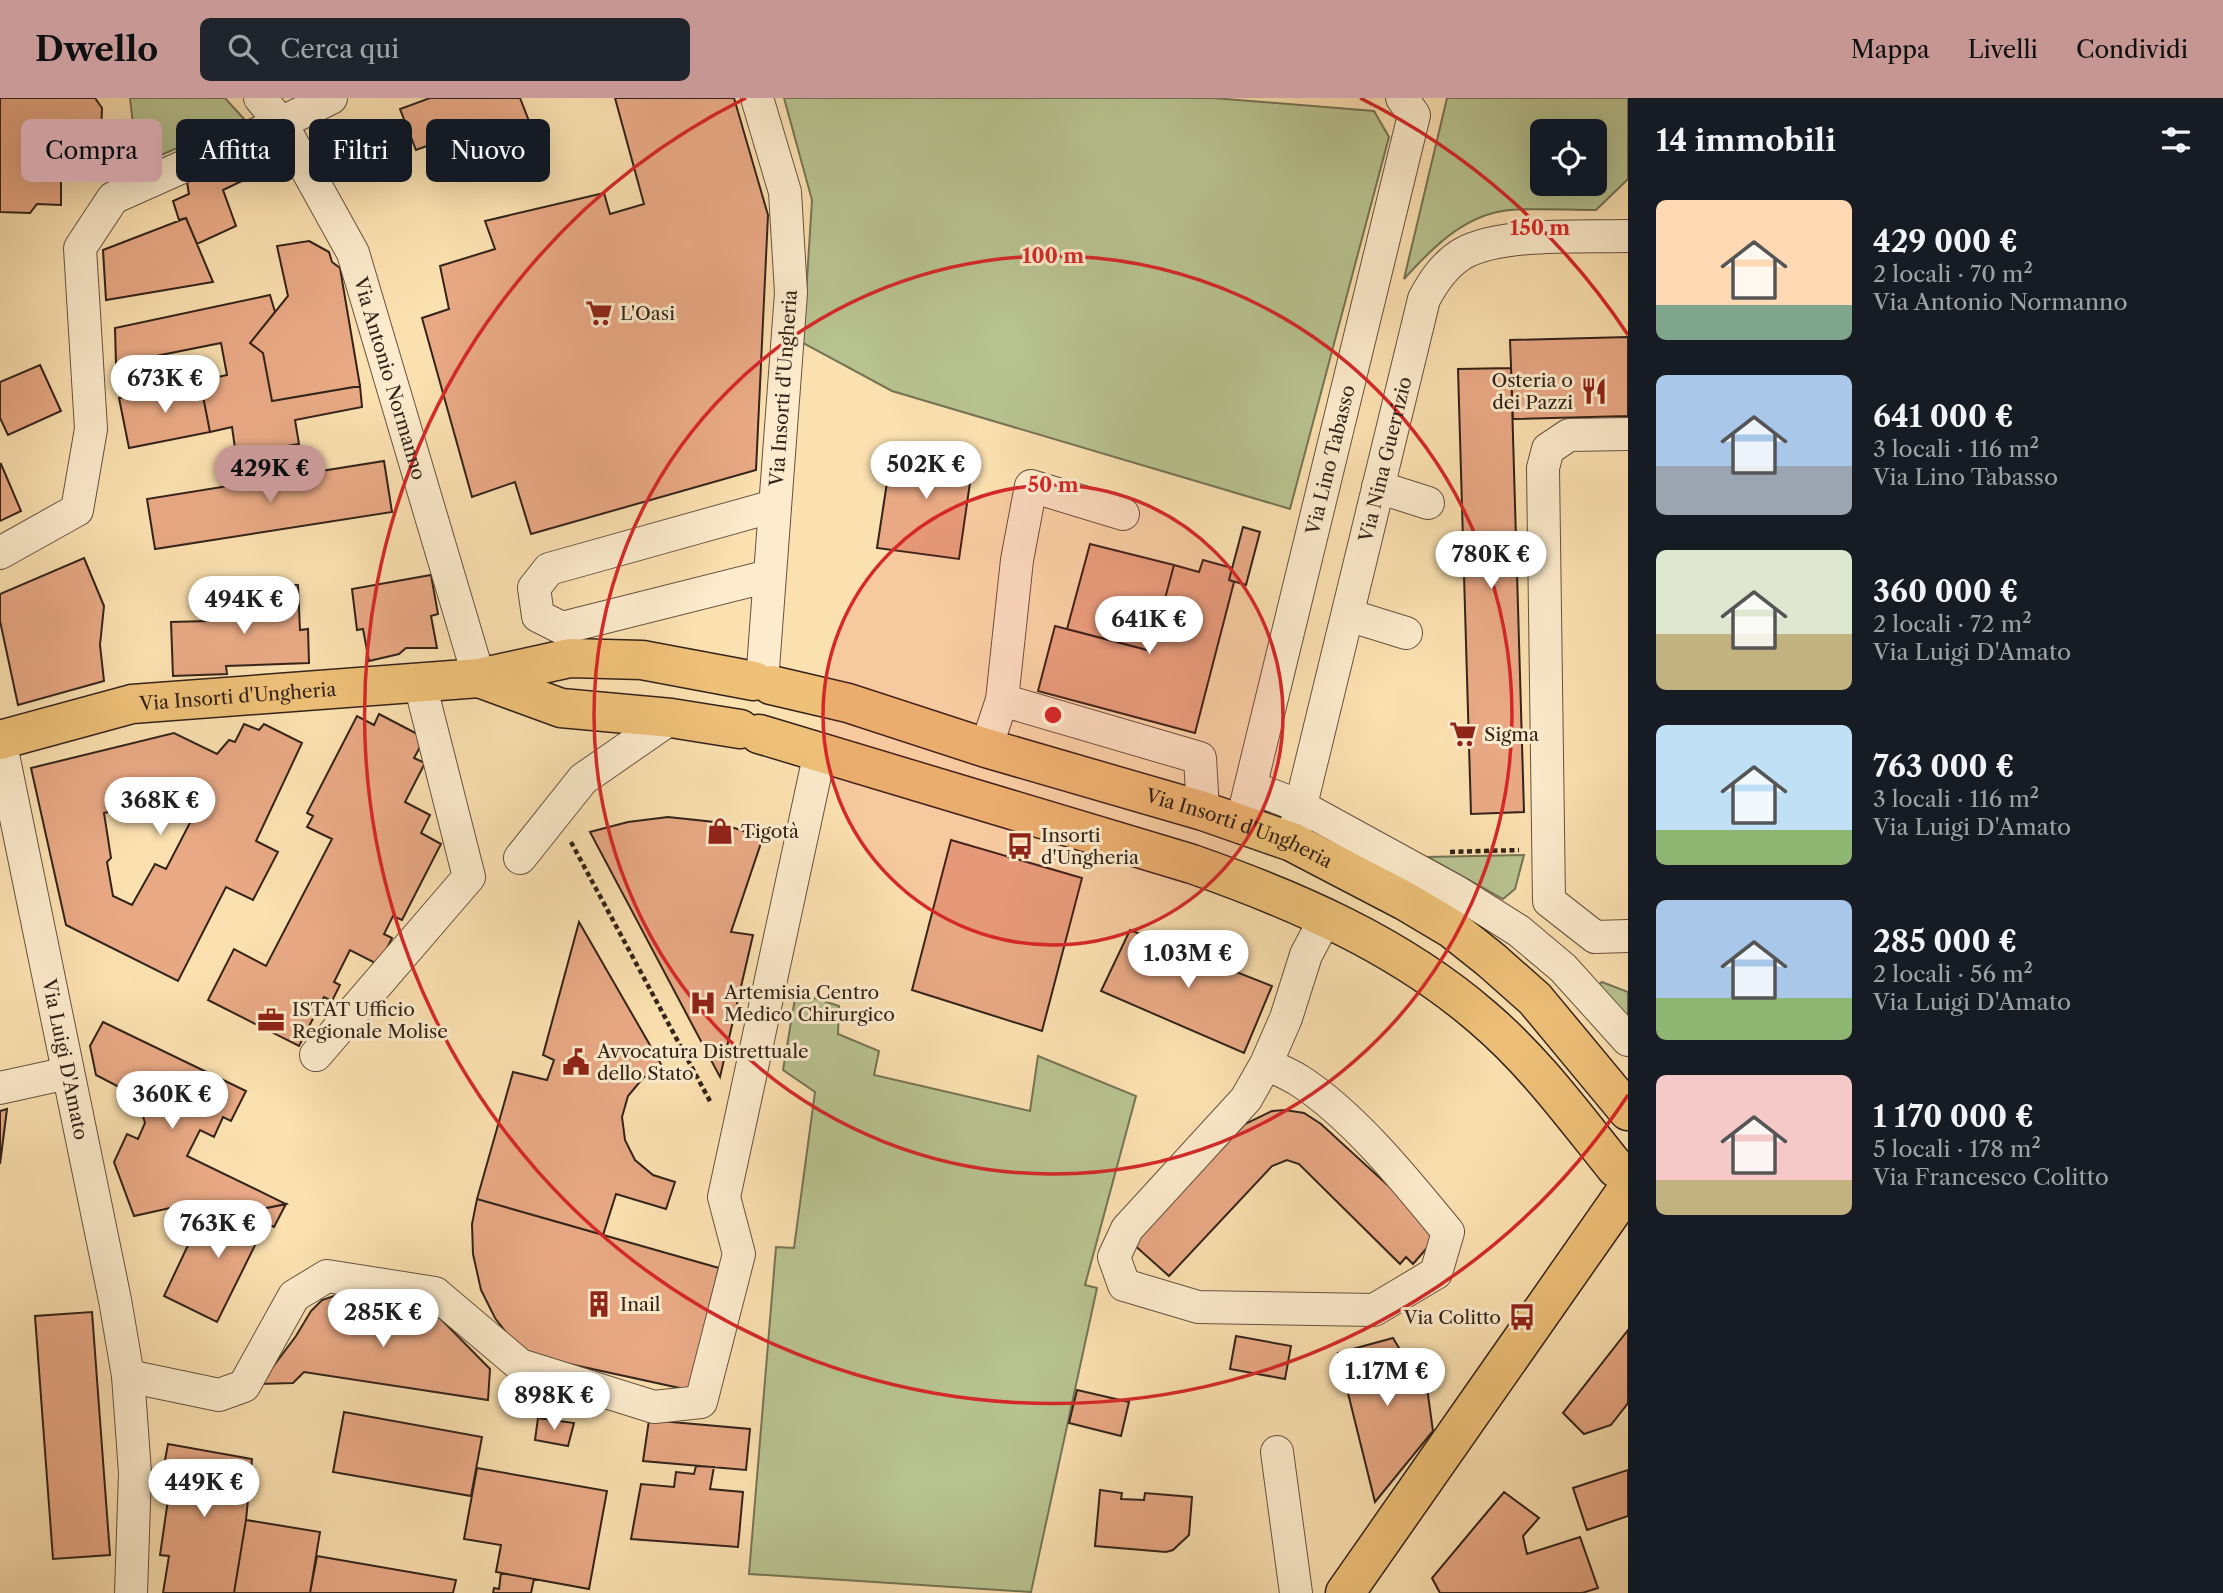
<!DOCTYPE html>
<html lang="it">
<head>
<meta charset="utf-8">
<style>
  body { margin:0; font-family:"Libre Caslon Text",serif; background:#20242c; color:#f1f3f6; height:100vh; display:flex; flex-direction:column; font-size:26px; white-space:nowrap }
  * { box-sizing:border-box; margin:0 }
  p { font-size:23px; color:#9ea1a6 }
  .icon { flex:none; width:38px; height:38px; fill:none; stroke:currentColor; stroke-width:2; stroke-linecap:round; stroke-linejoin:round }
  .map { position:relative; flex:1; overflow:hidden }
  .details { display:flex; flex-direction:column; background:#171b24; width:595px }
  .details>* { flex:none }
  .banner { position:absolute; left:21px; top:21px; width:665px; height:63px; display:flex; gap:14px }
  .fabs { position:absolute; left:1530px; top:21px; display:grid; gap:14px }
  .fabs a { display:grid; place-items:center; width:77px; height:77px; border-radius:10px; background:#171b24; box-shadow:0 7px 28px #0002; font-size:35px }
  .price { position:absolute; translate:-50% -60px; padding:0 16px; border-radius:24px; background:#fff; color:#222; font-size:23px; line-height:46px; filter:drop-shadow(0 2px 4px #0008) }
  .price::after { content:''; position:absolute; left:50%; top:42px; width:21px; height:16px; margin-left:-10px; background:inherit; clip-path:polygon(0 0,100% 0,50% 100%) }
  .price.active { background:#c59692; color:#111 }
  ul { padding:0; list-style:none }
  li { display:flex; align-items:center; gap:21px; height:175px; padding:0 28px }
  li span { display:grid; place-items:center; flex:none; width:196px; height:140px; border-radius:10px; color:#555 }
  li>.icon { margin-inline-start:auto }
  span .icon { width:84px; height:84px; fill:#fffc; stroke-width:1 }
  li b { font-size:30px }
  h2 { display:flex; justify-content:space-between; align-items:center; height:84px; padding:0 28px; font-size:30px }
  .chip { padding:0 24px; border-radius:10px; background:#171b24; box-shadow:0 7px 28px #0002; font-size:24px; line-height:63px }
  .chip.active { background:#c59692; color:#111 }
  header { display:flex; align-items:center; gap:42px; box-sizing:border-box; height:98px; padding:0 35px; background:#c59692; color:#111 }
  header strong { font-size:33px }
  nav { display:flex; gap:38px; margin-inline-start:auto; font-size:24px }
  .search { width:490px; height:63px; background:#20242c; display:flex; align-items:center; gap:18px; box-sizing:border-box; padding:0 24px; border-radius:10px; color:#9ea1a6; font-size:26px }
  main { display:flex; flex:1; min-height:0 }
  .map>svg:first-child { display:block }
  .green { fill:#b8c390; stroke:#767355; stroke-width:2; fill-rule:evenodd }
  .building { fill:#e9a985; stroke:#33231a; stroke-width:2; fill-rule:evenodd }
  .lines { fill:none; stroke-linecap:round; stroke-linejoin:round }
  .minor-casing { stroke:#655240; stroke-width:34 }
  .major-casing { stroke:#33231a; stroke-width:41 }
  .path { stroke:#33231a; stroke-width:4.5; stroke-dasharray:5 3.5; stroke-linecap:butt }
  .minor { stroke:#fcebcc; stroke-width:32 }
  .major { stroke:#eec078; stroke-width:38 }
  .ring { fill:none; stroke:#d62828; stroke-width:3.5 }
  .labels { text-anchor:middle; stroke-width:6; stroke-linejoin:round; paint-order:stroke }
  .poi-label { font-size:19px; fill:#33231a; stroke:#fcebcc; text-anchor:start }
  .street-label { font-size:19px; fill:#33231a; stroke:#fcebcc }
  .centre { fill:#d62828; stroke:#fcebcc; stroke-width:3.5 }
  .ring-label { font-size:21px; text-anchor:middle; font-weight:bold; fill:#d62828; stroke:#fcebcc; stroke-width:6; stroke-linejoin:round; paint-order:stroke }
</style>
</head>
<body>
<header>
<strong>Dwello</strong>
<div class="search"><svg class="icon" aria-label="search" viewBox="0 0 24 24"><circle cx="10" cy="10" r="6"/><path d="M15 15l6 6"/></svg>Cerca qui</div>
<nav><a>Mappa</a><a>Livelli</a><a>Condividi</a></nav>
</header>
<main>
<div class="map">
<svg width="1628" height="1495" viewBox="0 0 1628 1495">
  <rect width="100%" height="100%" fill="#fbe0b0"/>
  <filter id="stains"><feTurbulence type="fractalNoise" baseFrequency=".00286" numOctaves="4"/><feColorMatrix values="0 0 0 0 .2 0 0 0 0 .09 0 0 0 0 .02 0 0 0 .5 -.17"/></filter>
  <radialGradient id="worn" r=".72"><stop offset=".6" stop-color="#630" stop-opacity="0"/><stop offset="1" stop-color="#630" stop-opacity=".3"/></radialGradient>
  <!-- green -->
  <path class="green" d="M130,0H225L244,21L127,72V43L134,35Z
    M784,0H1213L1374,13L1389,39L1290,411L892,293L803,245L812,102Z
    M1447,0H1628V81L1596,112C1568,112 1538,110 1510,112C1465,116 1432,150 1404,181ZM1542,33H1594V86H1542Z
    M1524,757L1515,791L1503,801L1428,759Z
    M1602,884L1628,894V920L1598,887Z
    M796,894L839,908L838,936L879,953L874,977L1030,1013L1038,958L1136,998L1085,1187L1097,1190L1031,1494L749,1476L776,1149L794,1150L815,994L783,972Z"/>
  <!-- building -->
  <path class="building" d="M0,0H95L102,10L101,35L94,41L91,67H74L61,81V107L37,106L30,115L0,114Z
    M430,0H520L534,36L453,68L443,42L416,52L400,11Z
    M615,0H734L768,117L756,372L531,436L515,384L472,399L422,220L449,211L440,168L495,151L485,123L604,95L610,116L644,106Z
    M235,62L244,82L223,92L236,128L197,146L186,120L179,122L173,103L189,96L187,84Z
    M186,120L213,184L106,202L103,152Z
    M309,143L329,154L332,164L340,170L360,288L272,303L263,255L250,245L288,198L277,148Z
    M270,197L275,214L250,245L263,255L272,303L360,288L362,309L295,322L299,346L236,357L232,329L210,334L200,283L227,277L221,245L116,266L115,230Z
    M1628,239V318L1513,321L1510,242Z
    M40,267L61,313L8,337L0,320V284Z
    M1511,270L1524,714L1471,716L1458,271Z
    M200,283L210,334L129,350L119,300Z
    M893,345L974,357L959,461L877,450Z
    M384,363L392,414L155,451L147,401Z
    M1,366L21,413L0,423V367Z
    M1243,429L1260,434L1246,487L1229,482Z
    M1090,446L1174,467L1151,553L1067,531Z
    M84,460L104,508L100,547L104,583L18,607L0,523V496Z
    M1203,462L1232,470L1229,482L1234,484L1195,635L1038,593L1055,528L1151,553L1174,467L1199,474Z
    M431,477L438,516L431,518L437,550H406L399,556L369,563L363,531L357,532L352,491Z
    M298,487L300,532L308,531L309,565L226,568L227,576L173,578L171,524L244,522L243,489Z
    M379,616L425,640L414,660L425,665L405,704L430,717L421,735L441,746L402,822L393,818L384,836L392,840L379,867L350,852L334,884L340,887L332,903L324,899L299,948L208,902L234,851L266,868L332,741L307,729L313,718L307,715L357,618L374,627Z
    M244,626L259,632L264,626L302,645L256,743L278,754L253,802L226,789L178,883L66,827L31,670L174,635L217,656L229,642L235,644ZM153,703L161,706L158,713L176,721L183,714L193,719L166,771L155,766L132,807L113,798L107,764L111,760L104,715Z
    M668,719L715,724L763,739L731,834L753,837L720,979L590,734L628,724Z
    M951,742L1082,780L1042,933L912,892Z
    M579,824L662,968L643,980L628,998L622,1019L625,1042L635,1062L653,1077L675,1084L666,1111L616,1096L603,1137L477,1101L513,974L547,982L554,962L543,957Z
    M1130,832L1272,888L1244,955L1101,893Z
    M103,924L246,993L231,1023L223,1019L214,1039L200,1032L187,1058L286,1106L199,1124L170,1110L134,1118L114,1064L127,1036L138,1041L145,1025L139,1005L127,1007L123,991L96,977L90,948Z
    M7,1011L0,1066V1013Z
    M1285,1012L1304,1015L1321,1026L1440,1135L1413,1166L1406,1159L1400,1166L1299,1066L1287,1062L1272,1068L1169,1178L1132,1145L1245,1026L1272,1013Z
    M477,1101L719,1170L689,1292L528,1257L511,1241L495,1220L481,1192L473,1156L472,1126Z
    M286,1106L274,1129L266,1125L217,1224L164,1198L199,1124Z
    M337,1197H353L430,1210L490,1271L488,1302L304,1274L293,1285L260,1286L296,1238L311,1213L322,1202Z
    M92,1214L110,1457L53,1461L35,1218Z
    M1628,1232V1305L1611,1327L1584,1336L1563,1315Z
    M1236,1238L1291,1248L1285,1281L1230,1271Z
    M1393,1240L1411,1270L1424,1268L1433,1333L1375,1404L1338,1255Z
    M1077,1292L1129,1304L1121,1338L1069,1325Z
    M344,1314L482,1339L471,1398L333,1374Z
    M538,1320L574,1325L568,1348L535,1342Z
    M649,1322L750,1331L746,1372L643,1363Z
    M168,1346L252,1361L246,1422L234,1495H163L169,1458L160,1457L169,1395L159,1394Z
    M696,1368L714,1369L710,1391L743,1394L738,1449L631,1441L641,1386L674,1389L676,1374L694,1376Z
    M477,1370L607,1393L589,1491L496,1474L501,1447L464,1441Z
    M1628,1372V1418L1587,1432L1573,1390Z
    M1100,1392L1122,1395L1121,1401L1144,1402L1145,1395L1192,1399L1189,1437L1173,1452L1166,1454L1095,1448Z
    M1504,1394L1539,1420L1523,1438L1527,1456L1580,1439L1598,1490L1582,1495H1440L1432,1480Z
    M246,1422L320,1434L310,1495H234Z
    M317,1458L456,1482L453,1495H310Z
    M501,1475L534,1481L531,1495H493L494,1490L499,1491Z"/>
  <g class="lines">
    <defs>
      <g id="minor">
        <path id="s1" d="M260,0L281,25L353,155L479,580"/>
        <path d="M757,0L785,94L791,195L762,584"/>
        <path d="M1628,336L1569,337L1548,351L1543,370L1549,803L1595,839L1628,838"/>
        <path d="M1378,389L1428,405"/>
        <path d="M0,455L77,412L91,331L80,150L113,100L281,25L331,0"/>
        <path d="M769,478L562,530L538,518L534,490L549,471L774,408"/>
        <path d="M1348,517L1406,535"/>
        <path d="M1002,602L1200,660L1203,713"/>
        <path id="s2" d="M0,642L115,1202L128,1278L135,1375L131,1495"/>
        <path d="M986,650L1002,602L1017,462L1031,388L1123,416"/>
        <path d="M1251,689L1302,709L1457,794L1519,833L1563,870L1628,942"/>
        <path id="s3" d="M1241,727L1414,17L1402,0"/>
        <path id="s4" d="M1292,744L1424,201C1433,184 1444,167 1462,156C1500,134 1583,139 1628,138"/>
        <path d="M520,760L583,681L671,620"/>
        <path d="M316,957L469,779L420,586"/>
        <path d="M1266,966C1277,971 1289,976 1300,983C1354,1018 1407,1084 1448,1134L1436,1175L1374,1212L1198,1209L1124,1187L1114,1159L1127,1131L1246,1001L1266,966L1286,920L1306,857L1326,819"/>
        <path d="M0,990L68,975"/>
        <path d="M128,1278L219,1297L244,1288L294,1198L327,1178L435,1195L520,1267L654,1309L701,1304L739,1156L724,1099L820,654"/>
        <path d="M1277,1354L1296,1495"/>
      </g>
      <g id="major">
        <path d="M479,580L561,610L671,620L740,631"/>
        <path id="s5" d="M771,587L848,605L986,650L1203,713L1292,744L1405,803L1452,831L1491,862L1535,901L1628,1013"/>
        <path d="M759,636L1192,766C1295,802 1399,847 1482,919C1534,963 1574,1018 1616,1070"/>
        <path id="s6" d="M0,642L132,606L479,580L570,560L642,562L754,583"/>
        <path d="M1345,1495L1626,1093"/>
      </g>
    </defs>
    <!-- minor casing -->
    <use href="#minor" class="minor-casing"/>
    <!-- major casing -->
    <use href="#major" class="major-casing"/>
    <!-- path -->
    <path class="path" d="M571,744L711,1005
      M1450,754L1519,752"/>
    <!-- minor -->
    <use href="#minor" class="minor"/>
    <!-- major -->
    <use href="#major" class="major"/>
  </g>
  <!-- distance rings -->
  <circle cx="1053" cy="617" r="230" fill="#d62828" fill-opacity=".12"/>
  <g class="ring">
    <circle cx="1053" cy="617" r="230"/>
    <circle cx="1053" cy="617" r="459"/>
    <path d="M1628 997A689 689 0 1 1 746 0M1360 0A689 689 0 0 1 1628 237"/>
  </g>
  <!-- icons -->
  <defs>
    <symbol id="supermarket-bare" viewBox="-9 -9 18 18"><path d="M-6-5.5h2.5l.6 2H6L4.5 2H-2.5L-4.4-4H-6ZM-1.5 3.2a1.3 1.3 0 1 0 .1 0ZM3 3.2a1.3 1.3 0 1 0 .1 0Z" fill="#8f2418" stroke="#fcebcc" stroke-width="2.5" paint-order="stroke"/></symbol>
    <symbol id="restaurant-bare" viewBox="-9 -9 18 18"><path d="M-5-6h1v4h1v-4h1v4h1v-4h1v5L-1.5 .5V6h-2V.5L-5-1ZM5-6V6H3V1.5H1.5Q1.5-4 5-6Z" fill="#8f2418" stroke="#fcebcc" stroke-width="2.5" paint-order="stroke"/></symbol>
    <symbol id="shop-bare" viewBox="-9 -9 18 18"><path d="M-5-2.5h2.3a2.7 3.5 0 0 1 5.4 0H5L5.5 6h-11ZM-1.5-2.5h3a1.5 2.3 0 0 0-3 0Z" fill="#8f2418" stroke="#fcebcc" stroke-width="2.5" paint-order="stroke"/></symbol>
    <symbol id="bus-bare" viewBox="-9 -9 18 18"><path d="M-5-6H5V4H4V6H2V4H-2V6H-4V4H-5ZM-3.5-4V0h7V-4ZM-3.5 1.2v1.5H-2V1.2ZM2 1.2v1.5H3.5V1.2Z" fill="#8f2418" stroke="#fcebcc" stroke-width="2.5" paint-order="stroke"/></symbol>
    <symbol id="hospital-bare" viewBox="-9 -9 18 18"><path d="M-5-5h3v3.5h4V-5h3V5h-3V1.5h-4V5h-3Z" fill="#8f2418" stroke="#fcebcc" stroke-width="2.5" paint-order="stroke"/></symbol>
    <symbol id="office-bare" viewBox="-9 -9 18 18"><path d="M-6-3h4V-5.5h4V-3h4V5H-6ZM-1-4.5V-3h2v-1.5ZM-6 0V1H6V0Z" fill="#8f2418" stroke="#fcebcc" stroke-width="2.5" paint-order="stroke"/></symbol>
    <symbol id="civic-bare" viewBox="-9 -9 18 18"><path d="M-.6-6.5H3V-4.5H.6V-3L4-1V1h2V6H-6V1h2V-1L-.6-3ZM-1.2 2.5V6h2.4V2.5Z" fill="#8f2418" stroke="#fcebcc" stroke-width="2.5" paint-order="stroke"/></symbol>
    <symbol id="building-bare" viewBox="-9 -9 18 18"><path d="M-4-6H4V6H1V3H-1V6H-4ZM-2.5-4.3h1.7v1.8h-1.7ZM.8-4.3h1.7v1.8H.8ZM-2.5-1h1.7V.8h-1.7ZM.8-1h1.7V.8H.8Z" fill="#8f2418" stroke="#fcebcc" stroke-width="2.5" paint-order="stroke"/></symbol>
  </defs>
  <g fill-rule="evenodd">
    <use href="#supermarket-bare" x="580" y="196" width="38" height="38"/>
    <use href="#restaurant-bare" x="1575" y="274" width="38" height="38"/>
    <use href="#supermarket-bare" x="1444" y="617" width="38" height="38"/>
    <use href="#shop-bare" x="701" y="714" width="38" height="38"/>
    <use href="#bus-bare" x="1001" y="729" width="38" height="38"/>
    <use href="#hospital-bare" x="684" y="886" width="38" height="38"/>
    <use href="#office-bare" x="252" y="903" width="38" height="38"/>
    <use href="#civic-bare" x="557" y="945" width="38" height="38"/>
    <use href="#building-bare" x="580" y="1187" width="38" height="38"/>
    <use href="#bus-bare" x="1503" y="1200" width="38" height="38"/>
  </g>
  <g class="labels">
    <!-- poi labels -->
    <g class="poi-label">
      <text x="620" y="222">L'Oasi</text>
      <text x="1573" y="289" text-anchor="end">Osteria o<tspan x="1573" dy="22">dei Pazzi</tspan></text>
      <text x="1484" y="643">Sigma</text>
      <text x="741" y="740">Tigotà</text>
      <text x="1041" y="744">Insorti<tspan x="1041" dy="22">d'Ungheria</tspan></text>
      <text x="724" y="901">Artemisia Centro<tspan x="724" dy="22">Medico Chirurgico</tspan></text>
      <text x="292" y="918">ISTAT Ufficio<tspan x="292" dy="22">Regionale Molise</tspan></text>
      <text x="597" y="960">Avvocatura Distrettuale<tspan x="597" dy="22">dello Stato</tspan></text>
      <text x="620" y="1213">Inail</text>
      <text x="1501" y="1226" text-anchor="end">Via Colitto</text>
    </g>
    <!-- street labels -->
    <g class="street-label">
      <text dy="7" stroke="none"><textPath href="#s1" startOffset="312">Via Antonio Normanno</textPath></text>
      <text transform="translate(783 290) rotate(-86)" y="7">Via Insorti d'Ungheria</text>
      <text dy="7" stroke="none"><textPath href="#s3" startOffset="376">Via Lino Tabasso</textPath></text>
      <text dy="7" stroke="none"><textPath href="#s4" startOffset="394">Via Nina Guerrizio</textPath></text>
      <text dy="7" stroke="none"><textPath href="#s6" startOffset="243">Via Insorti d'Ungheria</textPath></text>
      <text dy="7" stroke="none"><textPath href="#s5" startOffset="490">Via Insorti d'Ungheria</textPath></text>
      <text dy="7" stroke="none"><textPath href="#s2" startOffset="326">Via Luigi D'Amato</textPath></text>
    </g>
  </g>
  <circle cx="1053" cy="617" r="10" class="centre"/>
  <g class="ring-label">
    <text x="1540" y="137">150 m</text>
    <text x="1053" y="165">100 m</text>
    <text x="1053" y="394">50 m</text>
  </g>
  <rect width="100%" height="100%" filter="url(#stains)"/>
  <rect width="100%" height="100%" fill="url(#worn)"/>
</svg>
<div class="fabs">
<a><svg class="icon" aria-label="locate" viewBox="0 0 24 24"><circle cx="12" cy="12" r="6"/><path d="M12 2v4M12 18v4M2 12h4M18 12h4"/></svg></a>
</div>
<b class="price" style="left:165px;top:317px">673K €</b>
<b class="price" style="left:926px;top:403px">502K €</b>
<b class="price active" style="left:270px;top:407px">429K €</b>
<b class="price" style="left:1491px;top:493px">780K €</b>
<b class="price" style="left:244px;top:538px">494K €</b>
<b class="price" style="left:1149px;top:558px">641K €</b>
<b class="price" style="left:160px;top:739px">368K €</b>
<b class="price" style="left:1188px;top:892px">1.03M €</b>
<b class="price" style="left:172px;top:1033px">360K €</b>
<b class="price" style="left:218px;top:1162px">763K €</b>
<b class="price" style="left:383px;top:1251px">285K €</b>
<b class="price" style="left:1387px;top:1310px">1.17M €</b>
<b class="price" style="left:554px;top:1334px">898K €</b>
<b class="price" style="left:204px;top:1421px">449K €</b>
<div class="banner">
<a class="chip active">Compra</a>
<a class="chip">Affitta</a>
<a class="chip">Filtri</a>
<a class="chip">Nuovo</a>
</div>
</div>
<section class="details">
<h2>14 immobili<svg class="icon" aria-label="filters" viewBox="0 0 24 24"><path d="M4 7h16M4 17h16"/><circle cx="9" cy="7" r="2"/><circle cx="15" cy="17" r="2"/></svg></h2>
<ul>
<li><span style="background:linear-gradient(#ffd9b3 75%,#7fa58c 0)"><svg class="icon" aria-label="home" viewBox="0 0 24 24"><path d="M3 11l9-7 9 7M6 9v11h12V9"/></svg></span><div><b>429 000 €</b><p>2 locali · 70 m²</p><p>Via Antonio Normanno</p></div></li>
<li><span style="background:linear-gradient(#a9c7e8 65%,#9aa5b1 0)"><svg class="icon" aria-label="home" viewBox="0 0 24 24"><path d="M3 11l9-7 9 7M6 9v11h12V9"/></svg></span><div><b>641 000 €</b><p>3 locali · 116 m²</p><p>Via Lino Tabasso</p></div></li>
<li><span style="background:linear-gradient(#dfe7d0 60%,#c2b280 0)"><svg class="icon" aria-label="home" viewBox="0 0 24 24"><path d="M3 11l9-7 9 7M6 9v11h12V9"/></svg></span><div><b>360 000 €</b><p>2 locali · 72 m²</p><p>Via Luigi D'Amato</p></div></li>
<li><span style="background:linear-gradient(#bfe0f5 75%,#8fb573 0)"><svg class="icon" aria-label="home" viewBox="0 0 24 24"><path d="M3 11l9-7 9 7M6 9v11h12V9"/></svg></span><div><b>763 000 €</b><p>3 locali · 116 m²</p><p>Via Luigi D'Amato</p></div></li>
<li><span style="background:linear-gradient(#a9c7e8 70%,#8fb573 0)"><svg class="icon" aria-label="home" viewBox="0 0 24 24"><path d="M3 11l9-7 9 7M6 9v11h12V9"/></svg></span><div><b>285 000 €</b><p>2 locali · 56 m²</p><p>Via Luigi D'Amato</p></div></li>
<li><span style="background:linear-gradient(#f6c9c9 75%,#c2b280 0)"><svg class="icon" aria-label="home" viewBox="0 0 24 24"><path d="M3 11l9-7 9 7M6 9v11h12V9"/></svg></span><div><b>1 170 000 €</b><p>5 locali · 178 m²</p><p>Via Francesco Colitto</p></div></li>
</ul>
</section>
</main>
</body>
</html>
